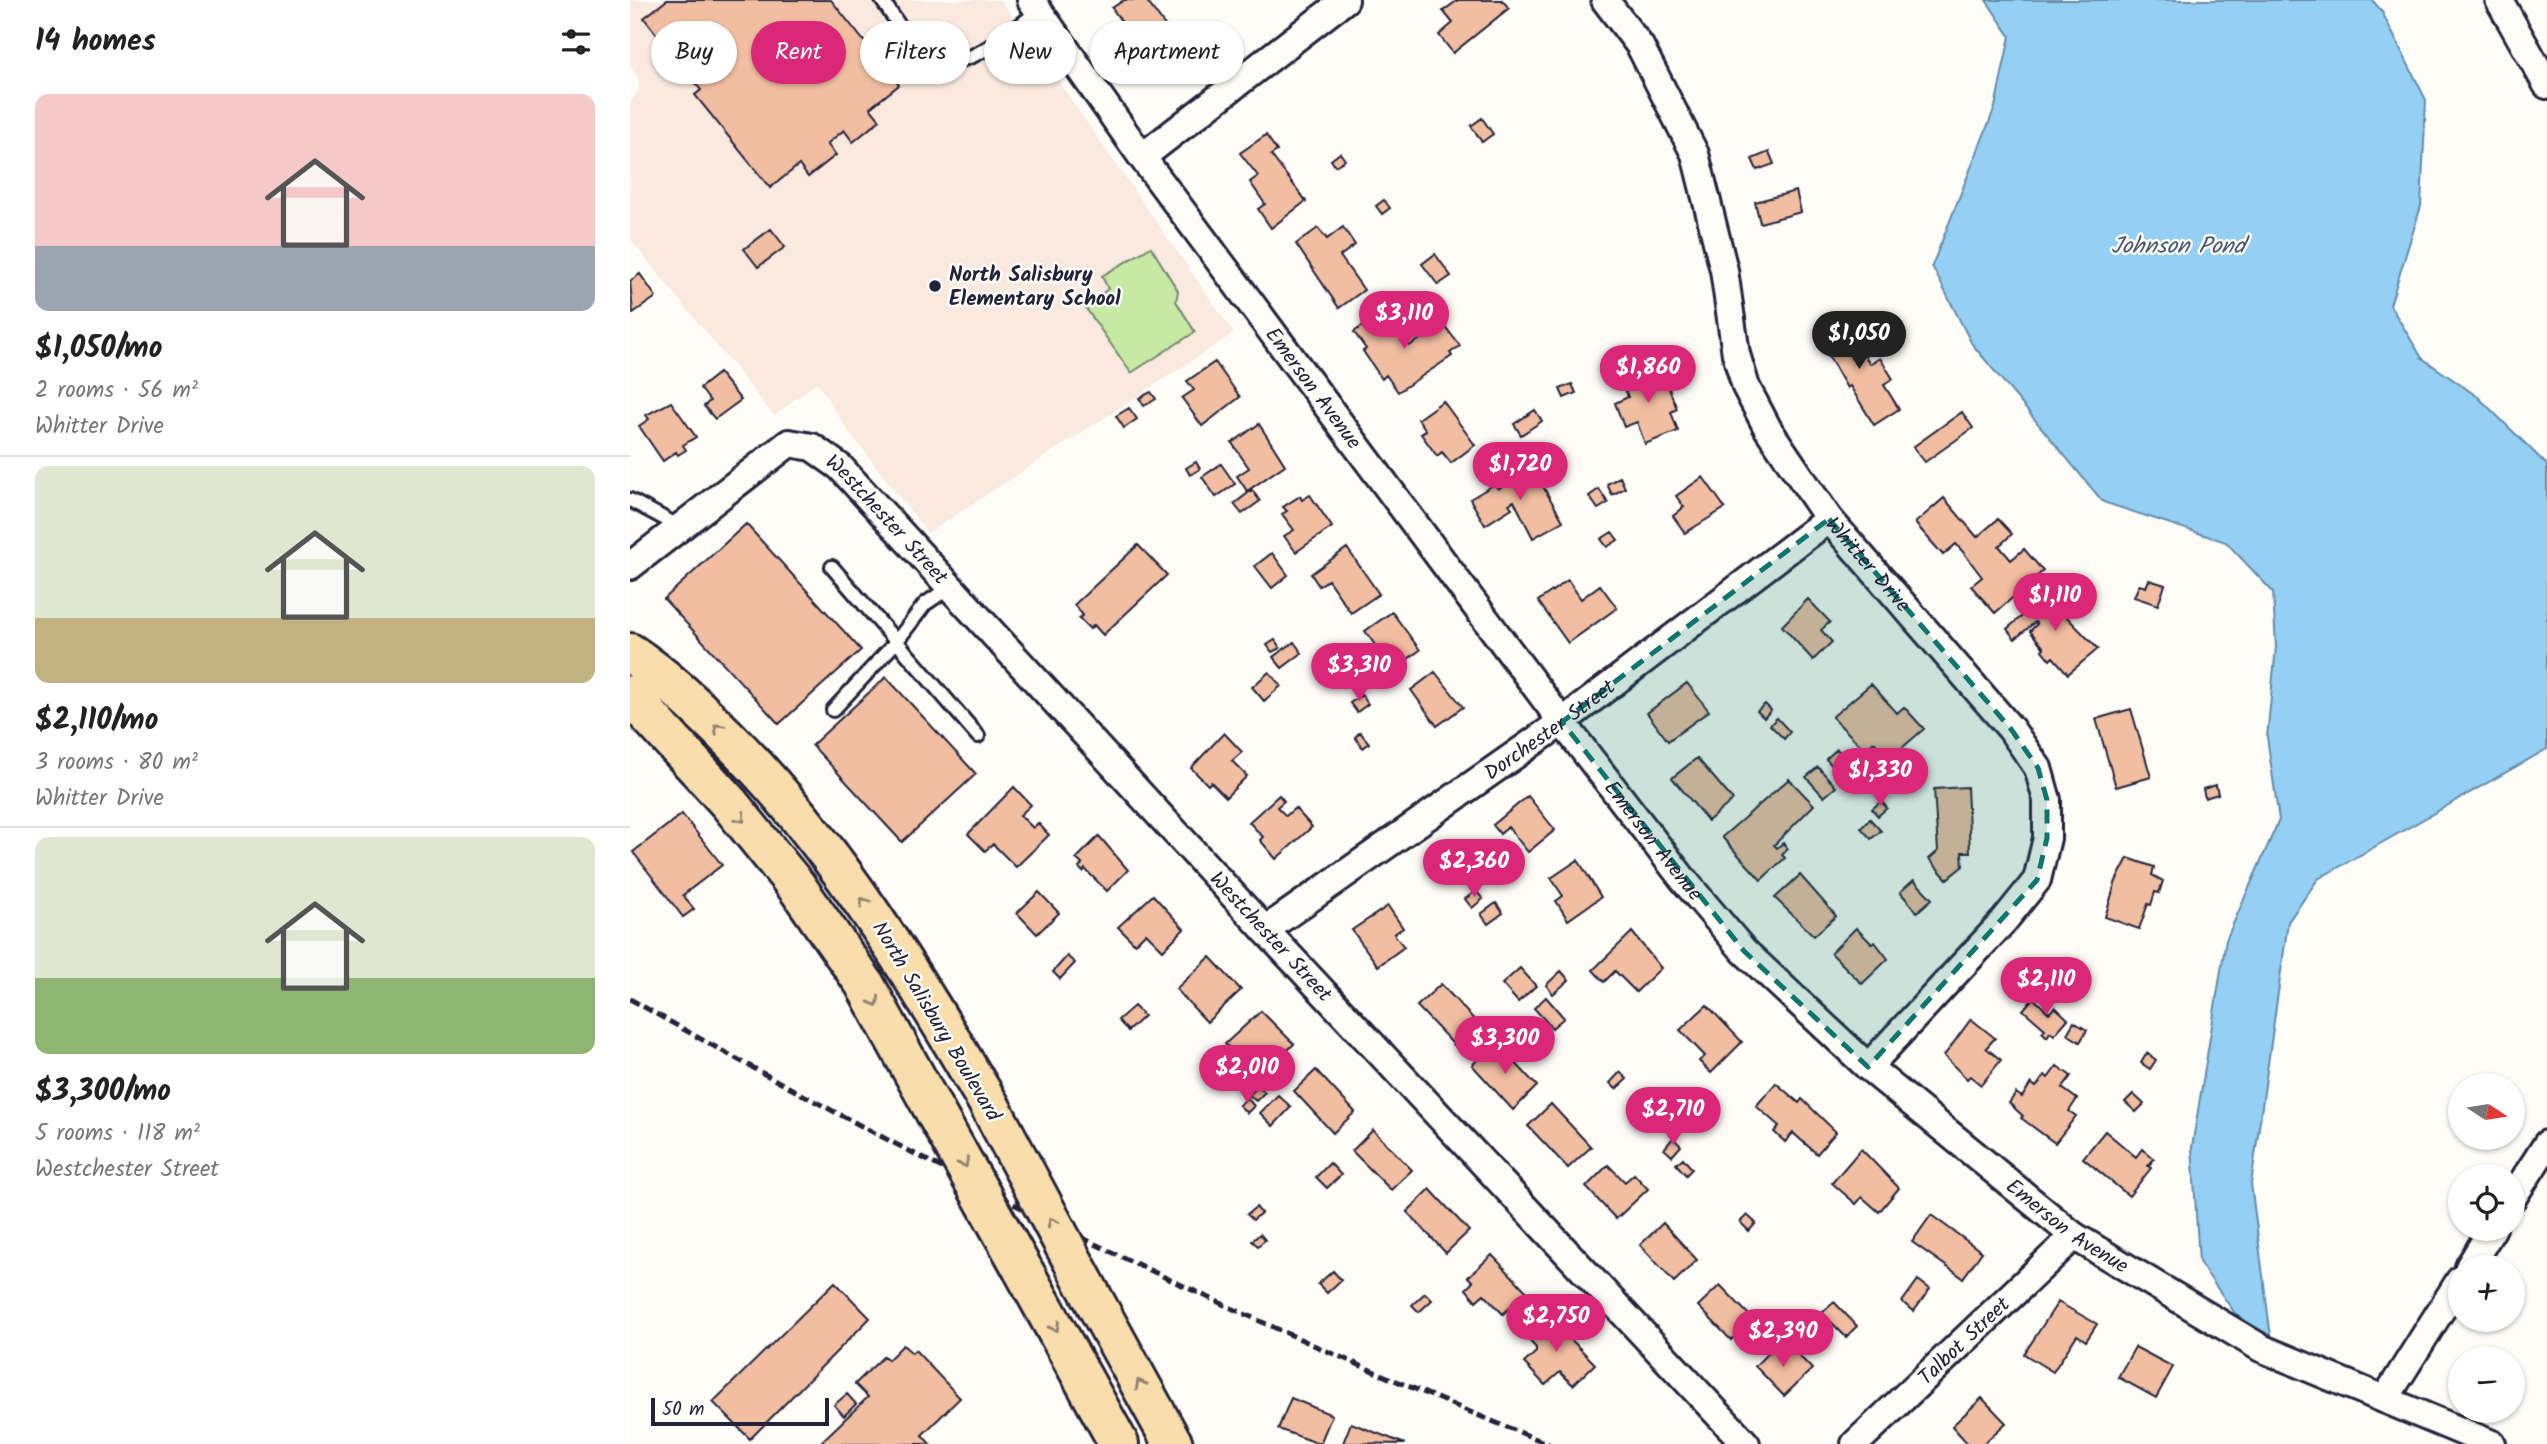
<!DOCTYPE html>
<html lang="en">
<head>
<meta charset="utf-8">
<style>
  body { margin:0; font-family:Kalam,sans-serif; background:#f2f2f2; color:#222; height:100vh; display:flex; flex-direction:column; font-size:26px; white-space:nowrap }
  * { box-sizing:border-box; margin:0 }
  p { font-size:23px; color:#767676 }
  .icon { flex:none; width:38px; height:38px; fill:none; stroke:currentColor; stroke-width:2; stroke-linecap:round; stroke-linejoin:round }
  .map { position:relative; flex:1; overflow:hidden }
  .side { display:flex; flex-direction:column; background:#fff; width:630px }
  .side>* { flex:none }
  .top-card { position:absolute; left:21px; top:21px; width:665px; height:63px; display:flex; gap:14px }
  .needle { width:46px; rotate:102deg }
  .buttons { position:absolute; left:1818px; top:1073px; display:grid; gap:14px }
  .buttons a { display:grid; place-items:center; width:77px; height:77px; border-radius:50%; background:#fff; box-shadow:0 2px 5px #0004; font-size:35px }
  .scale { position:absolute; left:21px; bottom:18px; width:178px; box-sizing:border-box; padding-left:7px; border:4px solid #22223b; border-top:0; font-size:19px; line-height:24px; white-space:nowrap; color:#22223b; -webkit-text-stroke:5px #fdfcf7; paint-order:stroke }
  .price { position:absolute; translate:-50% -60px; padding:0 16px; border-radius:24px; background:#db2777; color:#fff; font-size:23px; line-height:46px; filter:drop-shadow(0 2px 4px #0008) }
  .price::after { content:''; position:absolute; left:50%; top:42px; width:21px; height:16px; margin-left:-10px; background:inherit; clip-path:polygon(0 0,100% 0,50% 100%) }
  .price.selected { background:#222; color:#fff }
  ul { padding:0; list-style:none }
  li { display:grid; align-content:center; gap:14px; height:371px; padding:0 35px }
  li+li { border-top:2px solid #e0e0e0 }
  li span { display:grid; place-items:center; height:217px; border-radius:14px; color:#555 }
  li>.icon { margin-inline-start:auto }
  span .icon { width:126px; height:126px; fill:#fffc; stroke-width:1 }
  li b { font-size:30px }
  h2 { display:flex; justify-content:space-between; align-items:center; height:84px; padding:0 35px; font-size:30px }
  .chip { padding:0 24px; border-radius:32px; background:#fff; box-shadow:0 2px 5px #0004; font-size:24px; line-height:63px }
  .chip.selected { background:#db2777; color:#fff }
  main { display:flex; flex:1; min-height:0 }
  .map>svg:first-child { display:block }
  .built { fill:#f9e9de }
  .green { fill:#c6eaa4; stroke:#748670; stroke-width:2 }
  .water { fill:#93d0f3; stroke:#668aa9; stroke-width:2 }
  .building { fill:#f1bea2; stroke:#22223b; stroke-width:2 }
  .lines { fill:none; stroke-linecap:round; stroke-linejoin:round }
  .lane-casing { stroke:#22223b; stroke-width:18 }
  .street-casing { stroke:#22223b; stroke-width:32 }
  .primary-casing { stroke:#22223b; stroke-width:44 }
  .lane { stroke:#fdfcf7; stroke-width:12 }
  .street { stroke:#fdfcf7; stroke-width:26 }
  .primary { stroke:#f9deab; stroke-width:38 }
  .rail { stroke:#22223b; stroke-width:5; stroke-dasharray:10 5; stroke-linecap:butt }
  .primary-bridge-casing { stroke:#22223b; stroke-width:44; stroke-linecap:butt }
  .primary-bridge { stroke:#f9deab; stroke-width:38 }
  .oneway { stroke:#8e8073 }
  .marked { fill:#0f766e; fill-opacity:0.2; stroke:#0f766e; stroke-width:5; stroke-dasharray:14 9; stroke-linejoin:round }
  .poi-dot { fill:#22223b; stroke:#fdfcf7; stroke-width:2.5 }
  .labels { text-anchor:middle; stroke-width:5; stroke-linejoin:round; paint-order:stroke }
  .poi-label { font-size:21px; font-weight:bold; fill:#22223b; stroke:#fdfcf7; text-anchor:start }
  .street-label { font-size:21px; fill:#22223b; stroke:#fdfcf7 }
  .water-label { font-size:23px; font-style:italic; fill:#445672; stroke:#fdfcf7 }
</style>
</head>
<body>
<main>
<section class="side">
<h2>14 homes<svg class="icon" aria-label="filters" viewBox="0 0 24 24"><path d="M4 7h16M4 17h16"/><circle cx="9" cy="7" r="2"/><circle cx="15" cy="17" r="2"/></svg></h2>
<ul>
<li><span style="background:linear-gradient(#f6c9c9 70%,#9aa5b1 0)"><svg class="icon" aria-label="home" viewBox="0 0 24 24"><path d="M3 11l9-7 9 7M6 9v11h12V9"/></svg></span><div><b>$1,050/mo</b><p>2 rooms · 56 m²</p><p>Whitter Drive</p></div></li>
<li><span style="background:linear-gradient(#dfe7d0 70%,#c2b280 0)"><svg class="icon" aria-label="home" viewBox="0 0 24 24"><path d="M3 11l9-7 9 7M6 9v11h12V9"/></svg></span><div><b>$2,110/mo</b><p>3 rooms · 80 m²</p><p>Whitter Drive</p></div></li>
<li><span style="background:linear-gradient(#dfe7d0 65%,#8fb573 0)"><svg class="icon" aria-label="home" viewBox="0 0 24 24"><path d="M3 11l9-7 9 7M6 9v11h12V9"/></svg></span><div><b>$3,300/mo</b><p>5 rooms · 118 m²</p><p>Westchester Street</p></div></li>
</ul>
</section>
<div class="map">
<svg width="1917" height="1444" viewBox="0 0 1917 1444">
  <rect width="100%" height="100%" fill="#fdfcf7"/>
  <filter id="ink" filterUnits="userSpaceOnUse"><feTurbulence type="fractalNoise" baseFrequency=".0143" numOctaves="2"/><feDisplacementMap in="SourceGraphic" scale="14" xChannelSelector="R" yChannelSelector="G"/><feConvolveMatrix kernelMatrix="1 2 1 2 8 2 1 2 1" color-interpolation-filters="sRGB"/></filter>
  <g filter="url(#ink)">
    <!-- built -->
    <path class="built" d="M0,0H371L604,333L298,533L219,432L187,382L144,416L0,239V104L8,92L9,81L0,63Z"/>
    <!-- green -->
    <path class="green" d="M521,247L548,291L546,301L565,332L501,373L455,307L478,289L472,276Z"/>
    <!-- water -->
    <path class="water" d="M1356,0H1742L1751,10L1796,100L1791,206L1760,305L1792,358L1848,397L1917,465V749L1688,879L1658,922L1621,1184L1641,1337L1611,1322L1569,1262L1562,1147L1596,940L1649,820L1637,737L1646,647L1643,592L1596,542L1473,502L1342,344L1302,266L1365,107L1380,36Z"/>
    <!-- building -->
    <path class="building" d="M37,0H201L269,85L240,108L250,120L223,142L214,130L197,144L206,155L178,177L169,165L140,188L65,95L71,90L49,63L70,47L58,32L38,49L14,18Z
      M494,0H516L536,27L530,31L536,38L540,35L551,52L529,68L513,44L509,47L482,8Z
      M828,0H872L879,8L823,53L809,35L823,23L813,11Z
      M852,118L863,134L852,142L841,126Z
      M636,135L647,151L641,155L676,201L641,228L628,209L635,204L620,182L628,176L610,153Z
      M1139,152L1144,164L1127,170L1122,159Z
      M710,153L715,160L705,166L701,160Z
      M1166,191L1171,212L1130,223L1125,202Z
      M754,200L760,208L752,214L746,206Z
      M713,227L725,245L710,256L734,290L709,308L666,244L688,228L697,239Z
      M141,229L155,247L128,267L114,249Z
      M805,254L821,276L808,285L792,264Z
      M10,274L26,297L3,313L0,281Z
      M754,311L779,346L814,325L830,346L820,353L822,356L768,392L756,375L752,379L733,351L736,349L724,332Z
      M1211,317L1240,364L1250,358L1263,379L1254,385L1269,409L1244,425L1220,386L1217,388L1186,334Z
      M585,362L610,397L572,426L552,398L564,390L557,381Z
      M1024,366L1030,383L1036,381L1047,409L1041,412L1048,431L1015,444L1007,422L994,427L985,403L998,397L991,379Z
      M89,373L111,400L85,419L74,406L80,401L70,388Z
      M942,384L946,393L934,398L930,389Z
      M521,392L526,399L514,406L509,398Z
      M813,401L845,445L821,463L812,452L807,456L791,434L796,430L788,419Z
      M41,402L66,437L53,445L56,450L48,455L46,452L33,461L9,426L19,419L16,415Z
      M499,408L507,419L494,428L486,416Z
      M905,410L912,421L891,435L884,424Z
      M1332,412L1343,428L1295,462L1283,447Z
      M629,424L655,465L617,491L607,476L619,468L602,443Z
      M566,462L570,469L560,475L556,468Z
      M591,464L605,484L586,497L572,477Z
      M908,466L917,480L911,483L933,521L903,538L884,501L879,504L882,508L855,525L840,499L865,484L868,489Z
      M990,477L995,488L982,495L977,484Z
      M1073,477L1095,508L1055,533L1043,516L1054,507L1046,496Z
      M969,489L978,503L968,509L959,496Z
      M622,490L630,501L612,514L604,504Z
      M680,495L702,527L666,552L654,536L664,530L652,514L657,511L653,507L670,496L672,500Z
      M1314,498L1347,537L1368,519L1382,534L1369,546L1381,560L1394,549L1413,571L1365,613L1341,586L1352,577L1333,552L1326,544L1313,555L1285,523Z
      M116,524L231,650L149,724L34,599Z
      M982,532L988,540L977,547L971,539Z
      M508,545L537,575L473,635L464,625L460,629L449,618L453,615L444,605Z
      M717,548L749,594L721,613L698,580L689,586L681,574Z
      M642,553L658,575L642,588L625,566Z
      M938,580L951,599L970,585L987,608L938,643L908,601Z
      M1519,580L1535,585L1528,605L1504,597L1509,585L1516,587Z
      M1421,591L1433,604L1428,608L1468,649L1438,674L1423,657L1420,660L1412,650L1414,648L1400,631L1407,624L1405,622L1385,639L1377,629Z
      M1178,599L1200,622L1191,630L1202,642L1183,660L1152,626Z
      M762,612L790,650L763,670L735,631Z
      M645,640L650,648L642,652L637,645Z
      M664,642L672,653L652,668L643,657Z
      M639,672L651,686L634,701L622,687Z
      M805,672L833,707L807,726L781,690Z
      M256,677L346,774L272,842L182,745Z
      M1057,683L1079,711L1038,741L1017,713Z
      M1241,684L1267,713L1274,707L1294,729L1259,759L1244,742L1235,750L1202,717Z
      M732,695L738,704L727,712L720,703Z
      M1135,704L1141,710L1134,718L1127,711Z
      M1501,709L1521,777L1486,787L1466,719Z
      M1147,718L1160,732L1154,739L1140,725Z
      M730,732L739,743L733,748L725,737Z
      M594,733L612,752L602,761L617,776L596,797L581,782L578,785L561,768Z
      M1207,749L1220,763L1209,773L1196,759Z
      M1067,758L1103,800L1078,821L1042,778Z
      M1188,767L1206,787L1194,797L1176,777Z
      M1159,779L1184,805L1144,845L1147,848L1153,843L1158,849L1152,855L1155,858L1131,880L1092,837Z
      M1586,785L1588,794L1575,798L1573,789Z
      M384,787L401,805L390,815L403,828L408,823L419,835L386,867L363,844L355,851L338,834Z
      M1337,787L1340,852H1332L1333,866L1317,879L1299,859L1308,851L1304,789Z
      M649,795L654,801L647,807L656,816L665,808L682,827L646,859L630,840L633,837L619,822Z
      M898,796L925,830L898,852L878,827L870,834L863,825Z
      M1251,801L1257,808L1248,816L1242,809Z
      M52,814L92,865L53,895L64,909L53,917L3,852Z
      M1240,819L1251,831L1241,839L1231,828Z
      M469,836L498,870L477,891L455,869L453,872L449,868L452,864L446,859Z
      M1498,858L1524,867L1522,875L1533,881L1529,893L1525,892L1521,905L1518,904L1509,929L1475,917L1486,881Z
      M948,860L971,897L938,920L926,901L933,896L921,878Z
      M1170,875L1206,916L1184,936L1145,898Z
      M1284,880L1302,899L1287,912L1270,892Z
      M846,891L853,899L842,908L835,899Z
      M409,892L429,913L407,934L387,913Z
      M523,895L554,929L533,950L516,933L505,944L488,927Z
      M866,903L873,913L858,924L851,914Z
      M758,906L773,928L764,934L774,947L748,966L722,930Z
      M1226,928L1242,944L1245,942L1258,959L1232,984L1201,953Z
      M1002,932L1031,968L1006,992L985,971L974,982L963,970Z
      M437,956L445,963L430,979L423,972Z
      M580,957L611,990L577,1022L546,989Z
      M890,968L906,986L888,1002L872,984Z
      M931,971L939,980L923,994L916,985Z
      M811,984L849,1025L826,1047L787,1006Z
      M916,997L934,1018L922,1028L904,1008Z
      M1403,998L1419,1013L1425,1007L1438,1019L1424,1035L1420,1032L1417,1037L1412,1032L1415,1029L1393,1010Z
      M1077,1005L1112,1042L1081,1073L1069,1061L1075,1056L1050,1030Z
      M504,1006L514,1016L498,1031L488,1020Z
      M631,1011L664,1044L639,1068L626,1056L617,1065L595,1044Z
      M1341,1019L1365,1038L1356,1048L1371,1060L1351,1085L1340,1076L1337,1079L1314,1056Z
      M1444,1022L1457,1030L1450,1042L1437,1034Z
      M866,1042L907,1086L883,1110L842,1065Z
      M1517,1053L1526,1060L1520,1069L1511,1063Z
      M1427,1066L1441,1076L1432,1088L1447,1099L1439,1111L1446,1116L1425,1143L1391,1118L1393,1116L1379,1103L1386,1093L1392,1097L1401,1083L1406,1087L1415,1075L1418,1078Z
      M686,1070L725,1112L703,1133L664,1091Z
      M990,1072L997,1079L986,1089L980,1083Z
      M1146,1083L1169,1103L1172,1099L1206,1132L1187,1154L1163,1133L1155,1142L1144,1132L1149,1126L1126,1106Z
      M628,1086L635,1092L626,1101L619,1095Z
      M1503,1094L1514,1104L1506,1112L1495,1102Z
      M648,1095L661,1107L643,1126L630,1113Z
      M1061,1097L1071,1109L1064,1116L1054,1104Z
      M617,1098L624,1106L617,1113L609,1105Z
      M921,1104L961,1147L938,1168L898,1126Z
      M743,1130L782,1170L761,1190L722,1151Z
      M1475,1131L1506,1157L1512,1149L1524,1159L1518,1166L1521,1168L1499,1196L1453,1158Z
      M1043,1138L1051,1146L1042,1156L1034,1149Z
      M1231,1149L1269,1188L1249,1212L1232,1197L1226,1204L1202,1183Z
      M1053,1158L1062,1169L1056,1175L1046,1164Z
      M700,1163L711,1175L697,1188L686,1177Z
      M978,1165L995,1182L1004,1174L1018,1189L986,1219L956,1187Z
      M800,1189L839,1231L816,1253L777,1212Z
      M626,1207L631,1213L623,1220L617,1214Z
      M1117,1215L1126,1223L1119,1231L1110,1222Z
      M1301,1215L1352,1252L1333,1278L1282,1242Z
      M1033,1223L1067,1260L1044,1282L1010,1245Z
      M630,1234L635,1240L628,1246L622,1241Z
      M862,1255L897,1292L873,1314L854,1294L846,1301L836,1289L843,1282L838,1277Z
      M703,1271L711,1280L697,1293L688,1284Z
      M1288,1280L1300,1289L1284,1311L1272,1302Z
      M205,1282L240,1318L120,1439L83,1402Z
      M1090,1285L1123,1319L1101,1340L1068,1306Z
      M795,1293L802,1300L789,1312L782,1305Z
      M1204,1302L1227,1326L1216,1337L1192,1313Z
      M1428,1302L1467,1324L1456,1341L1447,1335L1423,1372L1394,1354Z
      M918,1316L965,1364L943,1385L930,1372L915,1385L894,1363L906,1352V1348L896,1337Z
      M1147,1344L1157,1354L1162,1348L1182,1369L1154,1396L1125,1366Z
      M273,1345L282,1353L285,1350L330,1398L292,1435L300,1444H189L238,1397L225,1384L254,1356L258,1360Z
      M1505,1347L1543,1367L1526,1398L1488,1377Z
      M217,1394L226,1404L214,1416L204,1405Z
      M661,1398L702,1415L690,1444L648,1429Z
      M1352,1398L1376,1423L1353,1444H1338L1322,1426Z
      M721,1423L775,1444L713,1443Z"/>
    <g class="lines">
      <defs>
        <path id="lane" d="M252,0C264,17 276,39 292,53C329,82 380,31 409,11
          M0,500L50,527
          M202,567L348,736
          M203,710L266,642L295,604L320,587"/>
        <g id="street">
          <path id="s1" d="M401,0L512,157L932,722L1053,879L1114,951L1238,1067L1444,1236L1631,1348L1862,1444"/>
          <path id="s2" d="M975,0L1010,46L1065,154L1094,270L1106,354L1116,387L1138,429L1199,519L1381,729L1408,768L1417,800V838L1407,880L1373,922L1238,1067"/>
          <path d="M1869,0L1917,85"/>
          <path d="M512,157L715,0"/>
          <path id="s3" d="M0,566L159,443L182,447L210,467L635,930L1116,1444"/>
          <path id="s4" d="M635,930L932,722L1199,519"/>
          <path d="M1883,1197L1917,1144"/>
          <path d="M1839,1267L1863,1228"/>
          <path d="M1755,1399L1830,1280"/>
          <path id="s5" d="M1225,1444L1444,1236"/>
        </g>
        <path id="primary" d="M0,653C36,677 65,705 96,736C205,844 283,975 360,1106
          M0,695L99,803L167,887L234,983L300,1103
          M392,1268L489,1444
          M454,1282L543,1444"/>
      </defs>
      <!-- lane casing -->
      <use href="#lane" class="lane-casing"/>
      <!-- street casing -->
      <use href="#street" class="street-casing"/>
      <!-- primary casing -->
      <use href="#primary" class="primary-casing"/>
      <!-- lane -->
      <use href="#lane" class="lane"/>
      <!-- street -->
      <use href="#street" class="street"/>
      <!-- primary -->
      <use href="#primary" class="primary"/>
      <!-- rail -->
      <path class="rail" d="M0,999C296,1168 603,1318 919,1444"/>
      <defs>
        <path id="primary-bridge" d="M300,1103L392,1268
          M360,1106L454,1282"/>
      </defs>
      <!-- primary-bridge casing -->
      <use href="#primary-bridge" class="primary-bridge-casing"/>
      <!-- primary-bridge -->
      <use href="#primary-bridge" class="primary-bridge"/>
    </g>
    <!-- one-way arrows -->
    <defs><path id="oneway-chevron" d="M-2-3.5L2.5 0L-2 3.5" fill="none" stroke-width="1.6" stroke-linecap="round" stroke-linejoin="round" transform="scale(1.75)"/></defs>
    <g class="oneway">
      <use href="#oneway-chevron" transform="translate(88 728) rotate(-135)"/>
      <use href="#oneway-chevron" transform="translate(111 818) rotate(51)"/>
      <use href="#oneway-chevron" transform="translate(234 902) rotate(-125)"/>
      <use href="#oneway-chevron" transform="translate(245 1002) rotate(61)"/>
      <use href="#oneway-chevron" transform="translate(334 1163) rotate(61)"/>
      <use href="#oneway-chevron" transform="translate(422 1222) rotate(-118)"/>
      <use href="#oneway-chevron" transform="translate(425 1327) rotate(61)"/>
      <use href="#oneway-chevron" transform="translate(510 1384) rotate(-119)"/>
    </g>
  </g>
  <!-- marked area -->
  <path class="marked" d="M1199,519L1381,729L1408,768L1417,800V838L1407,880L1238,1067L1114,951L932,722Z"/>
  <!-- markers -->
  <circle class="poi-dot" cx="305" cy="286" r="7"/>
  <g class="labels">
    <!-- poi labels -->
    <g class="poi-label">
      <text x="319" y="281">North Salisbury<tspan x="319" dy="24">Elementary School</tspan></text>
    </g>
    <!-- street labels -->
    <g class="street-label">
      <text dy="7" stroke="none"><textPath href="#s1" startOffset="480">Emerson Avenue</textPath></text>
      <text dy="7" stroke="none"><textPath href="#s3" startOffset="329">Westchester Street</textPath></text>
      <text dy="7" stroke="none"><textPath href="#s2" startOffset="634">Whitter Drive</textPath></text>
      <text dy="7" stroke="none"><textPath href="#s4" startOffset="348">Dorchester Street</textPath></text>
      <text dy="7" stroke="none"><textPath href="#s1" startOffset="1046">Emerson Avenue</textPath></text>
      <text dy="7" stroke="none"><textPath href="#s3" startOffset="896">Westchester Street</textPath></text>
      <text transform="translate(307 1021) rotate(59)" y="7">North Salisbury Boulevard</text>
      <text dy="7" stroke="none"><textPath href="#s1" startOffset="1614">Emerson Avenue</textPath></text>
      <text dy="7" stroke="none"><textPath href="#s5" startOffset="150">Talbot Street</textPath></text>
    </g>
    <!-- water labels -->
    <g class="water-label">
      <text x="1548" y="253">Johnson Pond</text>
    </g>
  </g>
</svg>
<div class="buttons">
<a><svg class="needle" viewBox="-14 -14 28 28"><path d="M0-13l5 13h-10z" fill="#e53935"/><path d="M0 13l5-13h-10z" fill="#767676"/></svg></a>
<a><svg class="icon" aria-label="locate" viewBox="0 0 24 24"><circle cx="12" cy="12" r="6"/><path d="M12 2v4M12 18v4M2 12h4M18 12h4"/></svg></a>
<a>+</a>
<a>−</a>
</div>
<div class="scale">50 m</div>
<b class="price" style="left:774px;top:351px">$3,110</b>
<b class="price selected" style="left:1229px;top:371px">$1,050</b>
<b class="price" style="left:1018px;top:405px">$1,860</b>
<b class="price" style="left:890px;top:502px">$1,720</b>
<b class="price" style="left:1425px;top:633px">$1,110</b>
<b class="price" style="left:729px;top:703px">$3,310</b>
<b class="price" style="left:1250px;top:808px">$1,330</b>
<b class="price" style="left:844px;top:899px">$2,360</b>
<b class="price" style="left:1416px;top:1017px">$2,110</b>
<b class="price" style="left:875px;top:1076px">$3,300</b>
<b class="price" style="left:617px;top:1105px">$2,010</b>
<b class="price" style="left:1043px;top:1147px">$2,710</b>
<b class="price" style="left:926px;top:1354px">$2,750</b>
<b class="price" style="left:1153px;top:1369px">$2,390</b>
<div class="top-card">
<a class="chip">Buy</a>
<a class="chip selected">Rent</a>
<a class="chip">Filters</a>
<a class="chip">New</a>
<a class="chip">Apartment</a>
</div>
</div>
</main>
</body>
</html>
